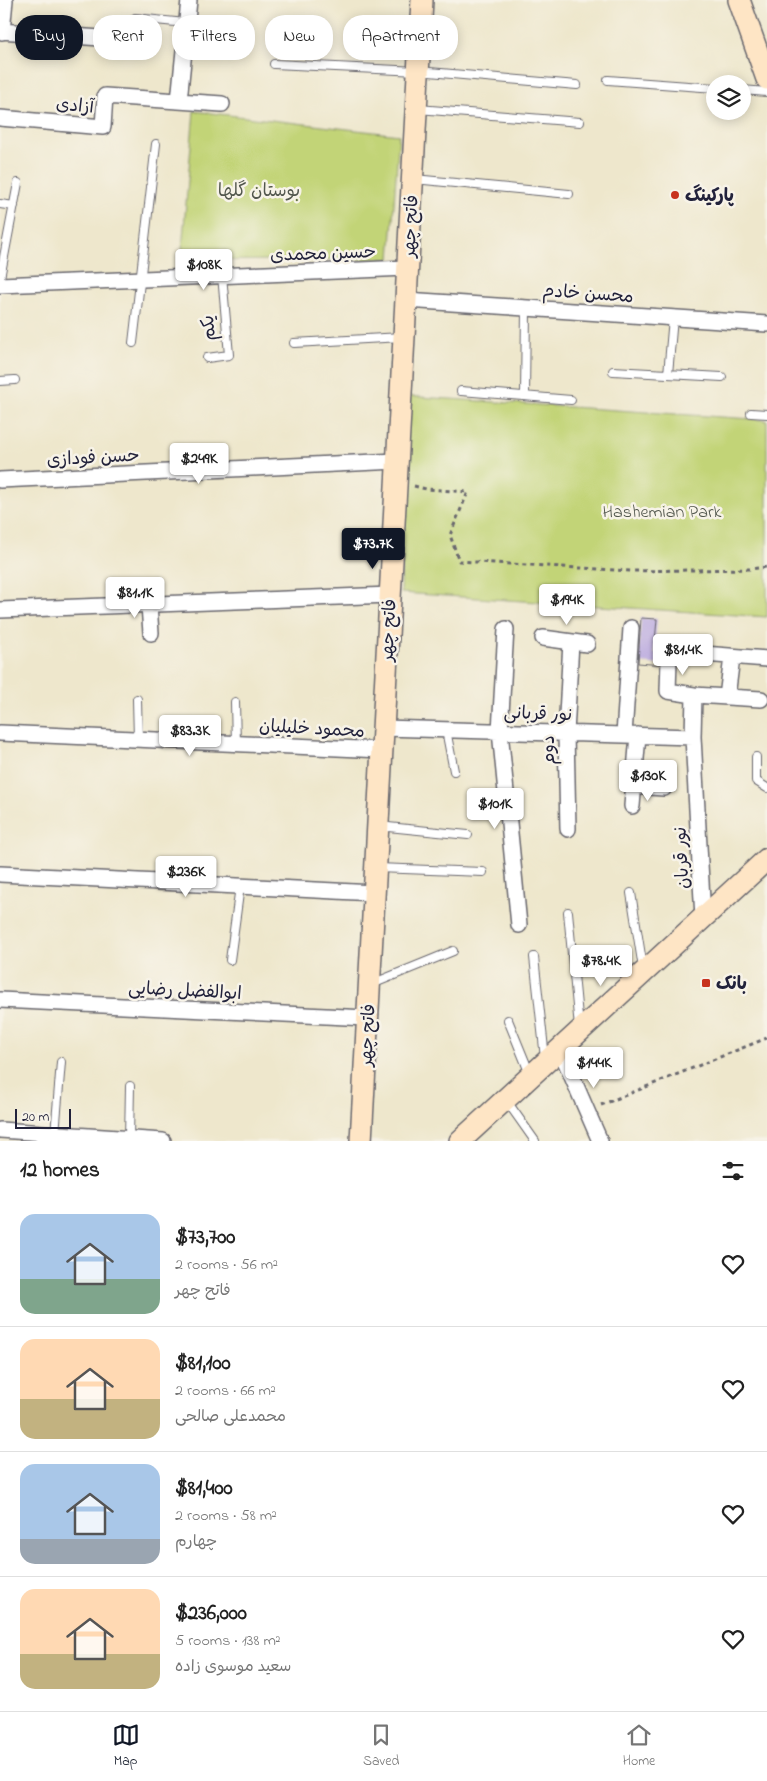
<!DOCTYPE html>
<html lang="en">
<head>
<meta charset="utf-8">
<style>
  body { margin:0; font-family:"Indie Flower","Playpen Sans Arabic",sans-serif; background:#f6f6f6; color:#222; height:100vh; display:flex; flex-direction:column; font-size:19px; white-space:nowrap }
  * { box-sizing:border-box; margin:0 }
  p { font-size:16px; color:#767676 }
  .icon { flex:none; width:28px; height:28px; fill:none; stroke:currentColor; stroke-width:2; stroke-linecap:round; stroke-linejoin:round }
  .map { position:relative; height:1141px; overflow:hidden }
  .sheet { display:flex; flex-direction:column; background:#fff; flex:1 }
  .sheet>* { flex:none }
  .hud { position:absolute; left:15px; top:15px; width:500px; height:45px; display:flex; gap:10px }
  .tools { position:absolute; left:706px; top:75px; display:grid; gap:10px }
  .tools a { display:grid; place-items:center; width:45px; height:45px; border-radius:50%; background:#fff; box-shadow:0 2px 12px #0003; font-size:25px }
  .scale { position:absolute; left:15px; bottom:12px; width:56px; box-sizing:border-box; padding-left:5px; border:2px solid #22223b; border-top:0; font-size:14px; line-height:18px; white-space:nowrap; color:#22223b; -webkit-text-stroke:4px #f7f3e8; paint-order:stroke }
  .price { position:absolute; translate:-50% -42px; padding:0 11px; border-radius:5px; background:#fff; color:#222; font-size:16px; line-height:32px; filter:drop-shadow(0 1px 2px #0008) }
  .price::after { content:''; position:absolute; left:50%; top:30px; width:15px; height:11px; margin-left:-8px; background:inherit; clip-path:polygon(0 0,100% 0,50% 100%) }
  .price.on { background:#111827; color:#fff }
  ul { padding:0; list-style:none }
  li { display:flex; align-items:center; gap:15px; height:125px; padding:0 20px }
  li+li { border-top:1px solid #e0e0e0 }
  li span { display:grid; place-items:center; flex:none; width:140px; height:100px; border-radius:15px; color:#555 }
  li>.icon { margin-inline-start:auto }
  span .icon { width:60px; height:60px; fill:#fffc; stroke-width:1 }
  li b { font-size:21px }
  h2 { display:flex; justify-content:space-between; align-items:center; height:60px; padding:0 20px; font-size:21px }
  .chip { padding:0 18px; border-radius:20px; background:#fff; box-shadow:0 2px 12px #0003; font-size:18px; line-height:45px }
  .chip.on { background:#111827; color:#fff }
  .tabs { display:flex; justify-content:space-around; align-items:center; height:70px; border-top:1px solid #e0e0e0; background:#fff; font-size:14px; color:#767676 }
  .tabs a { display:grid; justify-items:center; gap:2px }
  .tabs .on { color:#111827 }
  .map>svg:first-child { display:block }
  .green { fill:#c2d477; stroke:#727b59 }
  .building { fill:#c0b0e0 }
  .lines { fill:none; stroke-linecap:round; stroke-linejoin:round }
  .lane-casing { stroke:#69676e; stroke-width:10 }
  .street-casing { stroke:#69676e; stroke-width:18 }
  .secondary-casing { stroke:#69676e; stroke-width:24 }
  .path { stroke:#69676e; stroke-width:3; stroke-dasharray:4 4; stroke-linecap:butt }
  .lane { stroke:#fff; stroke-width:8 }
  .street { stroke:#fff; stroke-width:15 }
  .secondary { stroke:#fee5c5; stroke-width:21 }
  .poi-dot { fill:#c8321e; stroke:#f7f3e8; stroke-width:2 }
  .labels { text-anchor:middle; stroke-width:5; stroke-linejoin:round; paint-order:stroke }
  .street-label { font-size:18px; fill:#22223b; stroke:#f7f3e8 }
  .park-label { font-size:18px; fill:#52574d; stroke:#f7f3e8 }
  .poi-label { font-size:18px; font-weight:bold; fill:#22223b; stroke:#f7f3e8; text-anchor:start }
</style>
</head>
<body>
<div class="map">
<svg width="767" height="1141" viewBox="0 0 767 1141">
  <rect width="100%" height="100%" fill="#f7f3e8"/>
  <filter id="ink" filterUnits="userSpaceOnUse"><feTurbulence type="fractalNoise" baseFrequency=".02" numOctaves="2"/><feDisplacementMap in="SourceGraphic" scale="10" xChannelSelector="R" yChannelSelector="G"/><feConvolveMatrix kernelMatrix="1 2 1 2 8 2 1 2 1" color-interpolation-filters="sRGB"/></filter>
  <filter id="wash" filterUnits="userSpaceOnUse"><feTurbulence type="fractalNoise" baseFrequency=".0096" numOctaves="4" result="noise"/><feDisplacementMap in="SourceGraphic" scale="20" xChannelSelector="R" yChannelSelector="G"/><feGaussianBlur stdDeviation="1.12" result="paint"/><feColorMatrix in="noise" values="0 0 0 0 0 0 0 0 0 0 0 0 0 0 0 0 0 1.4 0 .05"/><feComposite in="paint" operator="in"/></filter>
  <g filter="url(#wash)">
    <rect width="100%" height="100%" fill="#eee7cc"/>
    <!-- green -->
    <path class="green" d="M194,111L399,135L390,259L181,261Z
      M404,396L767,420V617L401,593Z"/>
    <g id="blocks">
      <!-- building -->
      <path class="building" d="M641,618L657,619L654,653L664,654L663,665L638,663Z"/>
    </g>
  </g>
  <g filter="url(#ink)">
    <use href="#blocks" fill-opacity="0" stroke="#69676e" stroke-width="1"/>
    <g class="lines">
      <defs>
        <path id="lane" d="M135,18L247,29
          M274,64L418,71L577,85
          M608,80L715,88
          M742,90L767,92
          M418,109L580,122
          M414,179L569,194
          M0,204L14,206
          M0,278L18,183
          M133,343L156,144
          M294,343L402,337
          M207,358L229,355L222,275
          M613,371L722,377
          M668,374L673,318
          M0,381L15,380
          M461,391L571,400
          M525,396L526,308
          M751,413L767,414
          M137,699L138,739
          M235,702L236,744
          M446,730L454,771
          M756,757V781L767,788
          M378,826L468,835
          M377,868L483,872
          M631,893L643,968
          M568,912L579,1027
          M534,957L545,1058
          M230,960L240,886
          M372,984L453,951
          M508,1020L530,1074
          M506,1100L535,1141
          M55,1134L61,1062
          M129,1139L130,1086"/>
        <path id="street" d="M0,31L101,38
          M2,32L5,0
          M179,101L189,0
          M0,118L103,127L105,96L222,104
          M0,285L407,268
          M406,300L767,324
          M0,480L397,461
          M149,605L151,633
          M0,610L390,595
          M506,629L500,731L519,925
          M543,638L587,644
          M691,653L767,659
          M669,660L668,691L694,695
          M727,697L732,657
          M383,728L693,737
          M0,733L382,750
          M624,735L631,628
          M634,786L664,788
          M632,806L638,735
          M568,829L566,733L571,642
          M0,874L374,893
          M703,918L693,737L694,695L761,699
          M0,1000L367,1018
          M560,1049L600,1141
          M0,1130L163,1141"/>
        <path id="secondary" d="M739,0L767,79
          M361,1141L422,0
          M460,1141L767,859"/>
      </defs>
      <!-- lane casing -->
      <use href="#lane" class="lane-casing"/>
      <!-- street casing -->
      <use href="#street" class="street-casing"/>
      <!-- secondary casing -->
      <use href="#secondary" class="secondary-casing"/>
      <!-- path -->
      <path class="path" d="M414,486L426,489L468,492L450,535L459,561L632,571L750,569L767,567
        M601,1105L767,1038"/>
      <!-- lane -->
      <use href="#lane" class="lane"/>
      <!-- street -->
      <use href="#street" class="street"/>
      <!-- secondary -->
      <use href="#secondary" class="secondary"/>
    </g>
  </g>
  <!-- markers -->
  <g class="poi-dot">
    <circle cx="675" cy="195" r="5"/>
    <rect x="701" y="978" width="10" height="10" rx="2.5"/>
  </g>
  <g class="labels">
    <!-- street labels -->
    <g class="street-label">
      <text transform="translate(75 105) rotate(5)" y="6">آزادی</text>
      <text transform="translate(410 226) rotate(-87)" y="6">فاتح چهر</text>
      <text transform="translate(323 253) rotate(-2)" y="6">حسین محمدی</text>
      <text transform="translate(588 293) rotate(4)" y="6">محسن خادم</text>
      <text transform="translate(208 328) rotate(-95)" y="6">یکم</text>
      <text transform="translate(93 457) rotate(-3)" y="6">حسن فودازی</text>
      <text transform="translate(388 630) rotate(-87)" y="6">فاتح چهر</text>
      <text transform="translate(538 713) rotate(2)" y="6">نور قربانی</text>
      <text transform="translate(312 728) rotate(3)" y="6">محمود خلیلیان</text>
      <text transform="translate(548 750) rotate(-90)" y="6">دوم</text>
      <text transform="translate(681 858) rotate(-93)" y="6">نور قربان</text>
      <text transform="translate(185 990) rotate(3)" y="6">ابوالفضل رضایی</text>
      <text transform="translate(367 1035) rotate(-87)" y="6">فاتح چهر</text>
    </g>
    <!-- park labels -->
    <g class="park-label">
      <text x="259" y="196">بوستان گلها</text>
      <text x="662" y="517">Hashemian Park</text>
    </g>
    <!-- poi labels -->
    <g class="poi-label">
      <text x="685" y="201">پارکینگ</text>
      <text x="716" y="989">بانک</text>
    </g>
  </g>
</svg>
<div class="tools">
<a><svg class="icon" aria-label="layers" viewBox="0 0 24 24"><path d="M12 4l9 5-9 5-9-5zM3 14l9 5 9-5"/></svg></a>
</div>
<div class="scale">20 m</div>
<b class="price" style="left:204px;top:291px">$108K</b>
<b class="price" style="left:199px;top:485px">$249K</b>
<b class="price on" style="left:373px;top:570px">$73.7K</b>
<b class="price" style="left:135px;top:619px">$81.1K</b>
<b class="price" style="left:567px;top:626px">$194K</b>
<b class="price" style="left:683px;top:676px">$81.4K</b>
<b class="price" style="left:190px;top:757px">$83.3K</b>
<b class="price" style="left:648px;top:802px">$130K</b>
<b class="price" style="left:495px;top:830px">$101K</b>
<b class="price" style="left:186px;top:898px">$236K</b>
<b class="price" style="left:601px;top:987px">$78.4K</b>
<b class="price" style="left:594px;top:1089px">$144K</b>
<div class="hud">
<a class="chip on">Buy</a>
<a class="chip">Rent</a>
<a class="chip">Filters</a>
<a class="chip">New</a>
<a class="chip">Apartment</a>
</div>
</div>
<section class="sheet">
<h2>12 homes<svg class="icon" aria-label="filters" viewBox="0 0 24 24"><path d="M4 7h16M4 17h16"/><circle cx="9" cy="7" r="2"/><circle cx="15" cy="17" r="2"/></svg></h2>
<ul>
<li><span style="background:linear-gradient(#a9c7e8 65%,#7fa58c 0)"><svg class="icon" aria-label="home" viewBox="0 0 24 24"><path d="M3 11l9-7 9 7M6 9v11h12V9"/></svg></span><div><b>$73,700</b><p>2 rooms · 56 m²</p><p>فاتح چهر</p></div><svg class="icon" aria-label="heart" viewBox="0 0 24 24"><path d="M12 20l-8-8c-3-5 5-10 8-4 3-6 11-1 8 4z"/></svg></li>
<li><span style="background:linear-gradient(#ffd9b3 60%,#c2b280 0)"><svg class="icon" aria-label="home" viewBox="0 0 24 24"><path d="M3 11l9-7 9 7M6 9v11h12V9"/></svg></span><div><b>$81,100</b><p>2 rooms · 66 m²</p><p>محمدعلی صالحی</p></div><svg class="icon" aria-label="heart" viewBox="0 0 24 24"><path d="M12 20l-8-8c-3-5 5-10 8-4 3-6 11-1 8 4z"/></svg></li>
<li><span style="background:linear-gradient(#a9c7e8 75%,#9aa5b1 0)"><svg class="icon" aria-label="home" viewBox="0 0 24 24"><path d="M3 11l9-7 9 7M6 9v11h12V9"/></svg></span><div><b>$81,400</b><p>2 rooms · 58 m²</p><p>چهارم</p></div><svg class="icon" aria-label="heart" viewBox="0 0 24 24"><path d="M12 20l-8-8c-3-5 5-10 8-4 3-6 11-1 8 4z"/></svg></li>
<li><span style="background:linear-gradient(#ffd9b3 65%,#c2b280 0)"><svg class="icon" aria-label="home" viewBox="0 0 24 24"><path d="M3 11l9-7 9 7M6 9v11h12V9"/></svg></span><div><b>$236,000</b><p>5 rooms · 138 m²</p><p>سعید موسوی زاده</p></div><svg class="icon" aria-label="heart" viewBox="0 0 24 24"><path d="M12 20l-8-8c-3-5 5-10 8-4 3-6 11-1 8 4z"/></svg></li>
</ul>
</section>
<nav class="tabs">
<a class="on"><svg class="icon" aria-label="map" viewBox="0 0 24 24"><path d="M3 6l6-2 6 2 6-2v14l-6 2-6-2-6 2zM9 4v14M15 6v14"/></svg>Map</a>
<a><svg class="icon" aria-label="saved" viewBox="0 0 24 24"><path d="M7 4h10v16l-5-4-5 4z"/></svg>Saved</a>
<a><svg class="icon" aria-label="home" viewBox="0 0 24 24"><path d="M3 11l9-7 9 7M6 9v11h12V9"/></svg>Home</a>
</nav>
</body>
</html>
